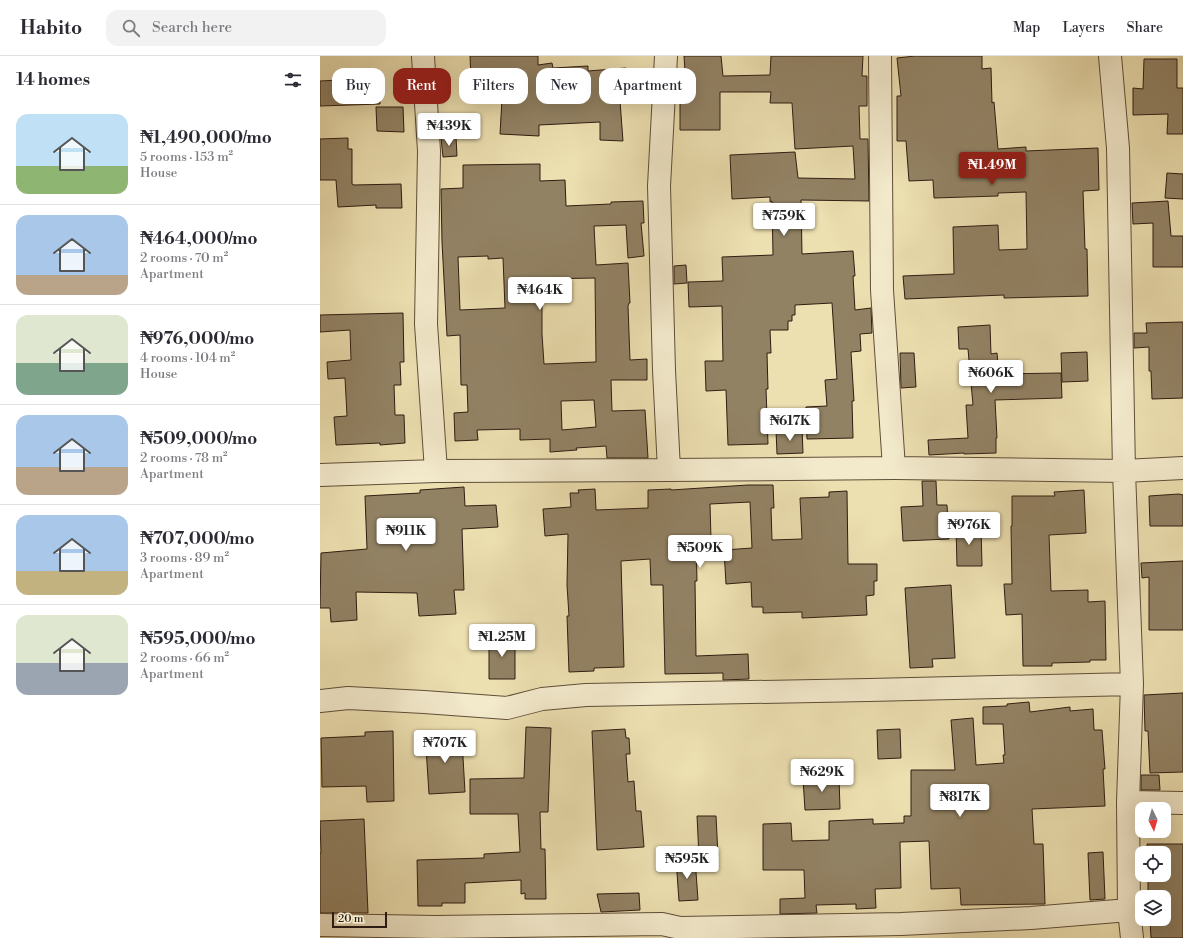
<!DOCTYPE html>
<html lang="en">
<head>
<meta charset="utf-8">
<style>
  body { margin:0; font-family:"Libre Bodoni",serif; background:#f2f2f3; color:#2b2b33; height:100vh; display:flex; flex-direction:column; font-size:15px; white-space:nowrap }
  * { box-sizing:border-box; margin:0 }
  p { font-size:13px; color:#7c7c81 }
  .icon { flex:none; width:22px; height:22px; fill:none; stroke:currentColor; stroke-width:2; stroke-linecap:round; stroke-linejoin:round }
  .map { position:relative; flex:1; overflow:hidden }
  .drawer { display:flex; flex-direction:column; background:#fff; width:320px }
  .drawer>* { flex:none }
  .banner { position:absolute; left:12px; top:12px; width:380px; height:36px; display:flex; gap:8px }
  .needle { width:26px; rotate:175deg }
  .controls { position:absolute; left:815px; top:746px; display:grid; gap:8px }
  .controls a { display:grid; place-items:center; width:36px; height:36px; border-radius:8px; background:#fff; box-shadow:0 4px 16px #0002; font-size:20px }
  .scale { position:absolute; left:12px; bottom:10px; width:55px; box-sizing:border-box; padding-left:4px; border:2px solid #301d11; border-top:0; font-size:11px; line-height:14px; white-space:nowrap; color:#301d11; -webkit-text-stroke:3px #f3eacc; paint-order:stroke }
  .price { position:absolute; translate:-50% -34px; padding:0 9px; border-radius:4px; background:#fff; color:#222; font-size:13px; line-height:26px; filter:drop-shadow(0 1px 2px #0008) }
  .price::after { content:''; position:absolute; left:50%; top:24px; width:12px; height:9px; margin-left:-6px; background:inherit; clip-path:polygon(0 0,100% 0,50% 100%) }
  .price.active { background:#8f2418; color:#fff }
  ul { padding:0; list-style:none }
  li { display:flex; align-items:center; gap:12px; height:100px; padding:0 16px }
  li+li { border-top:1px solid #e1e1e2 }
  li span { display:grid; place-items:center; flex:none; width:112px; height:80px; border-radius:12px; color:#555 }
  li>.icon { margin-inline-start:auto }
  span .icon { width:48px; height:48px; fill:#fffc; stroke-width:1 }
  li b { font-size:17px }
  h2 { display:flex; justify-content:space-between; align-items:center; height:48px; padding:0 16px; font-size:17px }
  .pill { padding:0 14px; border-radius:12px; background:#fff; box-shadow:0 4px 16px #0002; font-size:14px; line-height:36px }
  .pill.active { background:#8f2418; color:#fff }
  header { display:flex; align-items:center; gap:24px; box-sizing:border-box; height:56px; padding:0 20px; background:#fff; border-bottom:1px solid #e1e1e2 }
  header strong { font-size:19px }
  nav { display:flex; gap:22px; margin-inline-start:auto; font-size:14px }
  .search { width:280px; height:36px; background:#f2f2f3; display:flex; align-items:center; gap:10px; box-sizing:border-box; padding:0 14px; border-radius:12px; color:#7c7c81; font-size:15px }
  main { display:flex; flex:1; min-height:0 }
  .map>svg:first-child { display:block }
  .building { fill:#928264; stroke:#301d11; fill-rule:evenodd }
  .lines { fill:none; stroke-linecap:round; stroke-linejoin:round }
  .minor-casing { stroke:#5f4e39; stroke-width:24 }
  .minor { stroke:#f3eacc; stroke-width:22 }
</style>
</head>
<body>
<header>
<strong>Habito</strong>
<div class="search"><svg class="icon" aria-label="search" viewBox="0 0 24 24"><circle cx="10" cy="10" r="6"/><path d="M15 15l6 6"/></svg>Search here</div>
<nav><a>Map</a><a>Layers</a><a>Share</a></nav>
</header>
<main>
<section class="drawer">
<h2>14 homes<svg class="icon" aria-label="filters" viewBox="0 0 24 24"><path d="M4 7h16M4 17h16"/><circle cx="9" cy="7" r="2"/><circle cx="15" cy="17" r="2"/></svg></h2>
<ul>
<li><span style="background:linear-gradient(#bfe0f5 65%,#8fb573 0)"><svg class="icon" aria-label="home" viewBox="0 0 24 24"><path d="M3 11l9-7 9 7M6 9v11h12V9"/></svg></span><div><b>₦1,490,000/mo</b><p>5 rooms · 153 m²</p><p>House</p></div></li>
<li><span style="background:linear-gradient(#a9c7e8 75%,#b9a48a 0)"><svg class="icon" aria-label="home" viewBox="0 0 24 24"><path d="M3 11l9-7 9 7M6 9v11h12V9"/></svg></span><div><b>₦464,000/mo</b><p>2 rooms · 70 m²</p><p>Apartment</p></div></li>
<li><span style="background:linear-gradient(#dfe7d0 60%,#7fa58c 0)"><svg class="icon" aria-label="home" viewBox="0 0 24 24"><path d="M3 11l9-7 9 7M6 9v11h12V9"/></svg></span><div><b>₦976,000/mo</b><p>4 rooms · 104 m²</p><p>House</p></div></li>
<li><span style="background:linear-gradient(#a9c7e8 65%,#b9a48a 0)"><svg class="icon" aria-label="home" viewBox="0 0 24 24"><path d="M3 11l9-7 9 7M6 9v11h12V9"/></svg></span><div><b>₦509,000/mo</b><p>2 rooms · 78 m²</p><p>Apartment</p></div></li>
<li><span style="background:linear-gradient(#a9c7e8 70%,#c2b280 0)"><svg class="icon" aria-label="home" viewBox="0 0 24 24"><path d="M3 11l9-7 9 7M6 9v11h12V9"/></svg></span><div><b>₦707,000/mo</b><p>3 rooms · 89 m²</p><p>Apartment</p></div></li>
<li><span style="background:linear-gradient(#dfe7d0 60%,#9aa5b1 0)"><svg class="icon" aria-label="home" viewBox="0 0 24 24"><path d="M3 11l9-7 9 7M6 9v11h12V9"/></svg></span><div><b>₦595,000/mo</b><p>2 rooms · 66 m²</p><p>Apartment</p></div></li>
</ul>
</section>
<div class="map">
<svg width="863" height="882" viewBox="0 0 863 882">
  <rect width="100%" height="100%" fill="#ecdfb0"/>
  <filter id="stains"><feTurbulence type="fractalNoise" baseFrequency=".005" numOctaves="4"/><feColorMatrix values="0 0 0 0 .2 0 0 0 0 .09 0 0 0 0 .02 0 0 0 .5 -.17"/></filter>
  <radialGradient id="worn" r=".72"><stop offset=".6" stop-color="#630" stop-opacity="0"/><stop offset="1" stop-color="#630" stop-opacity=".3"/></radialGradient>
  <!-- building -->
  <path class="building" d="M150,0H218V9L232,7L233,12L268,10V15L306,12L308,44L300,45L303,85L280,84V66L219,69V80L180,78L182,43L152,44Z
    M364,0H401L403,20L450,19L451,0H543L542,20H547V50H539L540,83H548L549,145L481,144L482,198L533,195L535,220H533L535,254L551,252L552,277L540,278L541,295L531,296L534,345H532L533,382L487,383L486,351L507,350L505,324L517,323L512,247L475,249V259H472V265H468V274H450L451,297H447L448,333H446L448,388L408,389L406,334L386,335L385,305H403L402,250L369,251L368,226L403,225L402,201L453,199L452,145L450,146V141L412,143L410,99L475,96L478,122L535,123L533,90L475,93L472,47H450L451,36H400V74H360V47H367Z
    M595,0H662V13L671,12L672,47L674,46L678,93L706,91V95L778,92L779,134L763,135L765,193H767L768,240L684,242V239L585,243L583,220L634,218L633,171L678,169L679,194L707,193L706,136L678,137V140L614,142L613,124L589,125L586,85H577V40H581L577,2Z
    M824,3H857V32H863V78H847L848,58L813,59V32L823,33Z
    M59,17L60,48L0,50V25L20,24V18Z
    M56,51H83L84,76L57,75Z
    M136,81L137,100L123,101L121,82Z
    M28,82V93H32V128L34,129L81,128L82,152H56V149L18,151L16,124H0V83Z
    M220,108V125L245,124L246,150L291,148V146L323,145L324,167H321L324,200L308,202L306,169L274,170L276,209L308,207L310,247H309L308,250L310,304L327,303V324H291L292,355L325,354L328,402H287L286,390L256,392L257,394L230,396V383L200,384V373L157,374L158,384L135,385L134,357L148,356L147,329H141L140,279L127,280L122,186L121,133L143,132V109ZM168,200V203L183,202L185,252L140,254L138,201ZM275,222L276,306L224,308L222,278V223ZM274,344L276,371L242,374L241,345Z
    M847,117L863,118V143L845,142Z
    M848,145L851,180H863V211H833V167L813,168L812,147Z
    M366,209L367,227L354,228V210Z
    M83,257L84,306H80L81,329H74L75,359H84L85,387L60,389V387L16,389L14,361L27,360L25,322L8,323L7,306L31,304L30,274L0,276V259Z
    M863,266V342L832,343L831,315H829V291L814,292V277H827L826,267Z
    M670,269L671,298L677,297L679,318L741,317L742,342L675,344L677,382H676V397L644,398V397L609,399L608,384L648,382L646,349H653L648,293H639L638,271Z
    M767,296L768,325L742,326L741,297Z
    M580,297H594L596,331L581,332Z
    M482,373L483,397L457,398L456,374Z
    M602,425H616L617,449H627L629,483L583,485L581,451L603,450Z
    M428,429H453L454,452H451L452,484L482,483L480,442L509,441V436L527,435L528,508H557V525H554V539L546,540L547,559L482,562V556L443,557V551H432L431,526L406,528L404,494L432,492L430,446L390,448L391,483L376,484L377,525H375L376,600L428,598L429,623L403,624V617L345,618L343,529H331L330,503L301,505L304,611L274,612V615L249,616L247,560H249L247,529L248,478L225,480L223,453L251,451L250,437H259L258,434L275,433L276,454L328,452V434L351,433V434Z
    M144,431L145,450L176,449L178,471L142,473L144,534H134L136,558L99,560L97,537L36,536L37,564L11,566L10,552H0L1,497L47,493L45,440L100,437V434Z
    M764,434L766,477L729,479L731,535L768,534V546L785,545L786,604H770V606L732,607V610H703L702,558L686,559L684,528H692L691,470H692V440H735L734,436Z
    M859,438L863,439V470H830L829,440Z
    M661,470L662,510H637L636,471Z
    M863,505V574H829V521L822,522L821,507Z
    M631,529L635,602L612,603L613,611L590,612L585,532Z
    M169,580H195V623H169Z
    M863,637V716L830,717L828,675H825L824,639Z
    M709,646L710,656L750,651V655L773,653L774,674H782L785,713H783L785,750L712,753L714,788H723L725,848L641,849L640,832L611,833L609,785L580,786L581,832L555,833L556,852L536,853V848L496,849L497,857L460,858V843L485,842L484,814H443V768L471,767L472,785L509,784V765L553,763V768L584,767V760H591V714H635L631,664L653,662L656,709L684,707L683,699H685L683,668H663V651L687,650V648Z
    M206,671L231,672L228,756H220L221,793H225L226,843H205V837L201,838V824L145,827V847H122V850H98L97,804L164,802V798L200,796L198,758H150V723L204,722Z
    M305,673L306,682H309L310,698H306L308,726L314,725L316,755H321L324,791L277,794L272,675Z
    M580,673L581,702L558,703L557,674Z
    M73,675L74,745L47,746L46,730L2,731L1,682L45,680V676Z
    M128,675L129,684H142L145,736L109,738L105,676Z
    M493,717H510V722H519L520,753L485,754L483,723H493Z
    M821,719H839L840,734H821Z
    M377,760H396L398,800L379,801Z
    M44,763L48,857H0V797H1L0,765Z
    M827,788H863V882H831L830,863H829H844V841H828V819H844V797H828Z
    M783,796L785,843L770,844L768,797Z
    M375,802L378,844L359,845L356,803Z
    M319,837L320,854L281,856L277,838Z"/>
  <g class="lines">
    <defs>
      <path id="minor" d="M103,0L109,95L106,268L116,415
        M346,0L339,130L344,314L349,414
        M560,0L562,234L574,412
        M790,0L798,92L804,415L812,628L808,746L809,854L812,882
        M0,419L116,415L349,414L574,412L804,415L863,412
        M0,645L28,642L104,646L187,652L222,643L266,639L549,634L812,628
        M808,746L863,747
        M0,869L115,871L342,868L360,872L581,868L711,862L809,854"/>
    </defs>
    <!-- minor casing -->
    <use href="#minor" class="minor-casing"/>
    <!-- minor -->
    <use href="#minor" class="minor"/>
  </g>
  <rect width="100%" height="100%" filter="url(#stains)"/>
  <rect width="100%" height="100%" fill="url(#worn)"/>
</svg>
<div class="controls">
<a><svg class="needle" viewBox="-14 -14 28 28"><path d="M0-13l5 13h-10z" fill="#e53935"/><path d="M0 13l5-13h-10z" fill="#7c7c81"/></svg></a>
<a><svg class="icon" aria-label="locate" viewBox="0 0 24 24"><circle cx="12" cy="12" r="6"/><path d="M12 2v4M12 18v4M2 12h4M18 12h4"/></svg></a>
<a><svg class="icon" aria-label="layers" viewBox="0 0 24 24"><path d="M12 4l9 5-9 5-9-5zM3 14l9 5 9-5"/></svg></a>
</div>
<div class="scale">20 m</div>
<b class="price" style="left:129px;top:91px">₦439K</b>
<b class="price active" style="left:672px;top:130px">₦1.49M</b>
<b class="price" style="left:464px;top:181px">₦759K</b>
<b class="price" style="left:220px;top:255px">₦464K</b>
<b class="price" style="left:671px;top:338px">₦606K</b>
<b class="price" style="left:470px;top:386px">₦617K</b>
<b class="price" style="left:649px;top:490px">₦976K</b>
<b class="price" style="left:86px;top:496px">₦911K</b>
<b class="price" style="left:380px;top:513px">₦509K</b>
<b class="price" style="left:182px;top:602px">₦1.25M</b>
<b class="price" style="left:125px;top:708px">₦707K</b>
<b class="price" style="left:502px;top:737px">₦629K</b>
<b class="price" style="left:640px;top:762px">₦817K</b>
<b class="price" style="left:367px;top:824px">₦595K</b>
<div class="banner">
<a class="pill">Buy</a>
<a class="pill active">Rent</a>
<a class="pill">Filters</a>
<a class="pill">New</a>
<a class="pill">Apartment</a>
</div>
</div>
</main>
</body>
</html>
